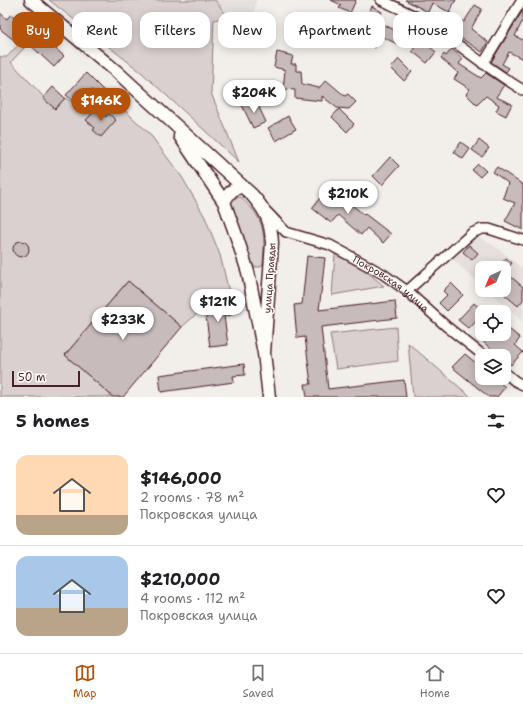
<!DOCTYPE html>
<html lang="en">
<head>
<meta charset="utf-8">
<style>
  body { margin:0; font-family:"Shantell Sans",sans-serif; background:#f6f6f6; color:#202124; height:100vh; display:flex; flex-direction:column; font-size:15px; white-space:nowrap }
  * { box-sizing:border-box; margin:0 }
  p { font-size:13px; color:#757577 }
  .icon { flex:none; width:22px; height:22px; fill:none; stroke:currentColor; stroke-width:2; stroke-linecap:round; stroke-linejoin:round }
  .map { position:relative; height:397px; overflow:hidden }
  .panel { display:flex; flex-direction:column; background:#fff; flex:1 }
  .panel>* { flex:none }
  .hud { position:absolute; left:12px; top:12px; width:499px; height:36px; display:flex; gap:8px }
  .needle { width:26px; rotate:224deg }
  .controls { position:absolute; left:475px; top:261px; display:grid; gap:8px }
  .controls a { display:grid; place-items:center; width:36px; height:36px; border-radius:8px; background:#fff; box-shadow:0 2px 10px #0003; font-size:20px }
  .scale { position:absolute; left:12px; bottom:10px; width:68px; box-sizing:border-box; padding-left:4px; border:2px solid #4a1f2b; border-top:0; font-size:11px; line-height:14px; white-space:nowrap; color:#4a1f2b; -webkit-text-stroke:3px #fdfcf7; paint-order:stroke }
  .price { position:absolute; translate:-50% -34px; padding:0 9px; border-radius:14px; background:#fff; color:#222; font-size:13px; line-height:26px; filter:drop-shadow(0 1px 2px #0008) }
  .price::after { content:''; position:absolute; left:50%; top:24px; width:12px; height:9px; margin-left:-6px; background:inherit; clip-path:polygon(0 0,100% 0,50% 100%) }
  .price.selected { background:#b45309; color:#fff }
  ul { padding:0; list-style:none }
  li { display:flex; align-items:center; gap:12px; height:100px; padding:0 16px }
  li+li { border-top:1px solid #e0e0e0 }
  li span { display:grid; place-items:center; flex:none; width:112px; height:80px; border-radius:12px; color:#555 }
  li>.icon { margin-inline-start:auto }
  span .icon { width:48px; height:48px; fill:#fffc; stroke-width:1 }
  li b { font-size:17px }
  h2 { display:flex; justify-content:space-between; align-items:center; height:48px; padding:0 16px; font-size:17px }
  .chip { padding:0 14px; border-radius:12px; background:#fff; box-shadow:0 2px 10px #0003; font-size:14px; line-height:36px }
  .chip.selected { background:#b45309; color:#fff }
  .tab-bar { display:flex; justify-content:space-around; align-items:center; height:56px; border-top:1px solid #e0e0e0; background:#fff; font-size:11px; color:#757577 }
  .tab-bar a { display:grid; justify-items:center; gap:2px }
  .tab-bar .selected { color:#b45309 }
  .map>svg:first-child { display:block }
  .built { fill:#e5dfdd }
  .green { fill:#d9d0cf; stroke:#92787d }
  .building { fill:#c8bbbb; stroke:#4a1f2b }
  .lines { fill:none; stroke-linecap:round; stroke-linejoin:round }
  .minor-casing { stroke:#4a1f2b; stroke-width:12 }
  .secondary-casing { stroke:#4a1f2b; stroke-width:15 }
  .minor { stroke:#fdfcf7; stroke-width:9 }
  .secondary { stroke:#fdfcf7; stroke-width:12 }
  .labels { text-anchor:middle; stroke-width:3; stroke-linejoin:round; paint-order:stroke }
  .street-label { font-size:10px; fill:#4a1f2b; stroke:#fdfcf7 }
</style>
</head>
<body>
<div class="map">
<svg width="523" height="397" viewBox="0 0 523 397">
  <rect width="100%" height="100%" fill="#f2efeb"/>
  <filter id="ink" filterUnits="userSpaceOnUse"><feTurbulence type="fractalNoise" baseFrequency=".025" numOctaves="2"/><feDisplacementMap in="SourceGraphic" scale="8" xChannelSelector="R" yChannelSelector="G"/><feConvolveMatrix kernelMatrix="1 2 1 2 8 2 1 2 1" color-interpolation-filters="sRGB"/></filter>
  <g filter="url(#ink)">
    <!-- built -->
    <path class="built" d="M215,0H256L253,21L228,17Z
      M476,235L499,249L523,269V322L487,290H504V268H482V286L452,259Z"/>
    <!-- green -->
    <path class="green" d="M49,0H215L228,17L214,20L211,93L239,162L141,72Z
      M19,44L24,48L11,62L55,109L65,98L78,105L92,90L100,97L105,92L149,133L182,177L205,217L220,255L230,296L229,300L210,302L182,327L128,281L65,355L113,397H0V56L2,57H7Z
      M241,197C246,203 252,208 256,214C266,229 264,247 263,264L261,267H254L252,265L230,202L235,198Z
      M335,254L362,268L384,286L332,295Z
      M396,327L398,361L336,369L330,334Z
      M408,343L471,397H413Z"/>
    <!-- building -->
    <path class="building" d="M331,0H356L350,13L339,8L341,5Z
      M405,0H456L449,12L432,3L428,12Z
      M475,5L482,9L471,29L488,42L482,52L441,25L449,12L464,22Z
      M372,6L382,12L376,22L366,17Z
      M523,10V20L515,36L523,40V59L509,52L502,64L509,68L506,72L491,62Z
      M0,13L7,19L11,14L19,21L22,19L64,56L54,67L28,43L24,48L0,29Z
      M379,22L402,34L397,44L381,36L375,48L367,44Z
      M415,28L422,35L419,38L436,52L427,63L412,51L415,47L405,37Z
      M452,49L463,59L459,64L481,78L486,73L504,85L496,97L512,104L506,116L496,111L499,105L486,96L477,105L466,94L470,89L454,79L458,73L441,58L444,54L446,56Z
      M277,52L293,56L291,64H296V71H301L302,84L319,88L326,80L345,96L348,94L356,102L349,109L337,108L322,96V101L295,98V90L283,89L285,70L274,67Z
      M399,59L412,72L404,81L391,68Z
      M86,73L105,92L100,97L92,90L78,105L66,95Z
      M53,87L65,98L55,109L43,98Z
      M255,99L266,122L253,128L242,105Z
      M97,109L106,117L108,113L116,120L101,137L93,130L95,128L86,120Z
      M339,109L354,124L347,132L332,117Z
      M288,116L296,129L276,141L268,128Z
      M479,140L489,148L482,157L472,150Z
      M461,142L470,149L463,159L454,152Z
      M390,157L399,166L382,185L373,176Z
      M478,164L486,171L480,177L472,170Z
      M497,167L523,185V230L505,221L515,203L503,198L508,183L493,172Z
      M327,189L349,206L351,204L364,215L365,214L391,234L383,243L367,228L361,235L338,215L331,223L312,208Z
      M13 249a8 8 0 1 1 16 0a8 8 0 1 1-16 0Z
      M469,245L478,253L472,260L463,252Z
      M307,256L325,258L319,310L395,301L397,318L321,327L328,389L404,380L406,397H307L305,384H311L305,337L297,338L294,305L302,304Z
      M506,258L512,263L508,268H498Z
      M504,271L523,287V300L518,306L504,294Z
      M128,281L182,327L123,397H113L65,355Z
      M451,283L463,295L447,311L439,303L447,295L443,291Z
      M229,300L231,315L224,316L228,345L210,347L205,309H211L210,302Z
      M474,303L482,310V322L478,319L469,329L458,320Z
      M504,328L508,331L509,329L520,338L515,345L523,352L511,365L504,358V356H499L479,338L483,334H504Z
      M465,354L482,368V378H494L505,387L497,397H489L452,367Z
      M244,364L245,375L233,376L234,382L161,392L159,375Z"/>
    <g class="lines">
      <defs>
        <g id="minor">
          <path d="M381,0C398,8 415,15 430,25C462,46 490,71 523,90"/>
          <path d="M483,64L522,0"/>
          <path id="s1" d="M267,212L286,232L330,245L383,274L407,291L446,326L484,356"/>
          <path d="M407,291L472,233L482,229H489L523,240"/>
          <path d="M504,372L515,381L523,385"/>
        </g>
        <path id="secondary" d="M31,0L116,71L252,195C266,211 271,221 272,243L264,353
          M180,136L224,202L237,238L248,272L264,353L269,397
          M224,202C229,193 232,188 243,187"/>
      </defs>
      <!-- minor casing -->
      <use href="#minor" class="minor-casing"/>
      <!-- secondary casing -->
      <use href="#secondary" class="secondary-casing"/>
      <!-- minor -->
      <use href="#minor" class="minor"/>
      <!-- secondary -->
      <use href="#secondary" class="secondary"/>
    </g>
  </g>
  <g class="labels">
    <!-- street labels -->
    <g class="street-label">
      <text transform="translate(269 278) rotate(-86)" y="4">улица Правды</text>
      <text dy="4" stroke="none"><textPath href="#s1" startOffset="146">Покровская улица</textPath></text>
    </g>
  </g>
</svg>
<div class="controls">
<a><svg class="needle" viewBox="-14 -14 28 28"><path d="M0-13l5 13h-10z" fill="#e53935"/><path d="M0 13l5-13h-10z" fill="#757577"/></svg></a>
<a><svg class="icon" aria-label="locate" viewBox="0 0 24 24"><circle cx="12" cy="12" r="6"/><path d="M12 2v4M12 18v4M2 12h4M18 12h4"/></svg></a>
<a><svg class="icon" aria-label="layers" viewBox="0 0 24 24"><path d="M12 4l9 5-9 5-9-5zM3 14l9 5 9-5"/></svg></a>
</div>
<div class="scale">50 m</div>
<b class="price" style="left:254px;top:114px">$204K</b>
<b class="price selected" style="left:101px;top:122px">$146K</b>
<b class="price" style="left:348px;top:215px">$210K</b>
<b class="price" style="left:218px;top:323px">$121K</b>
<b class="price" style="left:123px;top:341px">$233K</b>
<div class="hud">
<a class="chip selected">Buy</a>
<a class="chip">Rent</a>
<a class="chip">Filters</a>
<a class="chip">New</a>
<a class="chip">Apartment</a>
<a class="chip">House</a>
</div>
</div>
<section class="panel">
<h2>5 homes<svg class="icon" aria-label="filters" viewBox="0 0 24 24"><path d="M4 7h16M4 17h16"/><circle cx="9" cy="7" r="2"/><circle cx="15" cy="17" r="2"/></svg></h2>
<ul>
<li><span style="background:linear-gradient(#ffd9b3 75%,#b9a48a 0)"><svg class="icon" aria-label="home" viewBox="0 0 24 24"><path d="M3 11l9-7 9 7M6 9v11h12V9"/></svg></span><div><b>$146,000</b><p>2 rooms · 78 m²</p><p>Покровская улица</p></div><svg class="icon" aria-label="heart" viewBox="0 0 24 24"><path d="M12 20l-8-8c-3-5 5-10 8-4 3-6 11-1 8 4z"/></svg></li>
<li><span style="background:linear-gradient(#a9c7e8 65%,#b9a48a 0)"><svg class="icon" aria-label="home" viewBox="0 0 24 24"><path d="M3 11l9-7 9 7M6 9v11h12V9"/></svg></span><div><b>$210,000</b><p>4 rooms · 112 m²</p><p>Покровская улица</p></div><svg class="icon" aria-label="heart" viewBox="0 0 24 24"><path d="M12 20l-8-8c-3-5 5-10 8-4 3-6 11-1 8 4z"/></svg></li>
</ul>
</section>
<nav class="tab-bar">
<a class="selected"><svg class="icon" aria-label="map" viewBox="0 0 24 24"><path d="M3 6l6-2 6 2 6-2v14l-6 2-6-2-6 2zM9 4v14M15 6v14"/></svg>Map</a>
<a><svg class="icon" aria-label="saved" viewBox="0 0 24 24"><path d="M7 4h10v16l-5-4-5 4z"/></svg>Saved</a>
<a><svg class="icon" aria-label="home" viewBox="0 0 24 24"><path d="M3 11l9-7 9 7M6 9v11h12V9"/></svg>Home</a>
</nav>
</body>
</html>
